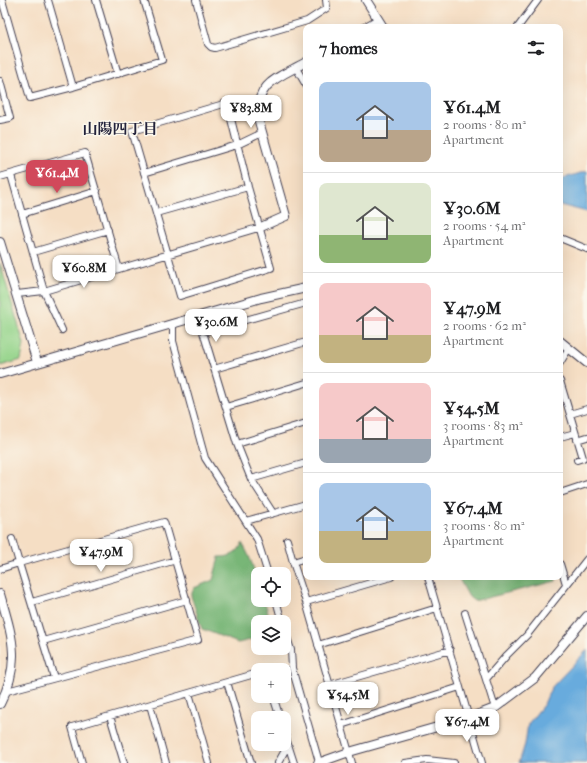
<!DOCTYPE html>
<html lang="en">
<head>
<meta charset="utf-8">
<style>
  body { margin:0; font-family:"IM FELL French Canon","Noto Serif JP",serif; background:#f6f6f6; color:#202124; height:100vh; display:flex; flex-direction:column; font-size:15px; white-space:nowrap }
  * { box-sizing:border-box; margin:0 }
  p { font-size:13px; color:#757577 }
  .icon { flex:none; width:22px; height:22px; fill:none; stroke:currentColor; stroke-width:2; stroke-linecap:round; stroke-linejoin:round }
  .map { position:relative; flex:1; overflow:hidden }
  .panel { position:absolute; left:303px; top:24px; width:260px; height:556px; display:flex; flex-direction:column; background:#fff; border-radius:8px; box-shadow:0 4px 16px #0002 }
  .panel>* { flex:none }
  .fabs { position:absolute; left:251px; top:567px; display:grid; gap:8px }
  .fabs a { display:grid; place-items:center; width:40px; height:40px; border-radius:8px; background:#fff; box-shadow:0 4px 16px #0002; font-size:20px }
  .price { position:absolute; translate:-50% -34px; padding:0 9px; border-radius:8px; background:#fff; color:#222; font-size:13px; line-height:26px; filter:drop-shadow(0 1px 2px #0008) }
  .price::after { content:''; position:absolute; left:50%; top:24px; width:12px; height:9px; margin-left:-6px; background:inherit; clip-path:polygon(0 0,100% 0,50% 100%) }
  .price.on { background:#d1495b; color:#fff }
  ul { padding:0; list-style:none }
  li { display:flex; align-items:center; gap:12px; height:100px; padding:0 16px }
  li+li { border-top:1px solid #e0e0e0 }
  li span { display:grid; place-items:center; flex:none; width:112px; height:80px; border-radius:8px; color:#555 }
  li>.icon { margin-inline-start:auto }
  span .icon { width:48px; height:48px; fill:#fffc; stroke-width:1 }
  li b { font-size:17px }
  h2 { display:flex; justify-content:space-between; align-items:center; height:48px; padding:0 16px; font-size:17px }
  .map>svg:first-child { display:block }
  .green { fill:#95d48b; stroke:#5c7b63 }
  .forest { fill:#78b677; stroke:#4d6c59 }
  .water { fill:#68abdd; stroke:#45668c }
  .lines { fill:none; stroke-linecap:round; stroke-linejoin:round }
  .street-casing { stroke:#423e50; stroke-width:8 }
  .secondary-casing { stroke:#423e50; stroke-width:10 }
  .street { stroke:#fff; stroke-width:6 }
  .secondary { stroke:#fff; stroke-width:8 }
  .labels { text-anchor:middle; stroke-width:3; stroke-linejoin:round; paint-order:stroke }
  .neighbourhood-label { font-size:15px; font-weight:bold; fill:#22223b; stroke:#fbf7ec }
</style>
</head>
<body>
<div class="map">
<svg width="587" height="763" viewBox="0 0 587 763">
  <rect width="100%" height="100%" fill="#fbf7ec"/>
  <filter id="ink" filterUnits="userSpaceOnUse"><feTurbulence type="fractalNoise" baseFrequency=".025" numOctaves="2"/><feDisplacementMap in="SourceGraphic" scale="8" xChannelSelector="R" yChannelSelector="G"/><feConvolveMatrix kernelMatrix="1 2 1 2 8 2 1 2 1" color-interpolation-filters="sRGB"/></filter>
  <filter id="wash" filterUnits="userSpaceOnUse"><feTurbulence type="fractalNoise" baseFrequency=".012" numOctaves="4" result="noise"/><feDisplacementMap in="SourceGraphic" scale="16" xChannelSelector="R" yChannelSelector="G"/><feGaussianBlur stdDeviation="0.9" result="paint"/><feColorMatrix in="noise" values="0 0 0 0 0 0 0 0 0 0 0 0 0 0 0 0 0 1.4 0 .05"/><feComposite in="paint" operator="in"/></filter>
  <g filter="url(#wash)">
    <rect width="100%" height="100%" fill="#f5dec4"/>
    <!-- green -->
    <path class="green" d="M0,263L24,344L21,360L0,366Z"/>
    <!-- forest -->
    <path class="forest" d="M242,543C253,561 258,579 258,600H264L271,622H258V638L238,643L202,629L191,596L194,588L213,580L219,557C230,557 238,554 242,543Z
      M458,577H556V581L474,601L469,597Z"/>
    <!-- water -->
    <path class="water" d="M587,171V212L560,205V184L564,178Z
      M587,650V763H519L525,744L528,724L544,704L551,688Z"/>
  </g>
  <g filter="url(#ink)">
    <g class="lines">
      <defs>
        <path id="street" d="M2,0L30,98L73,87L162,60L144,0
          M48,0L73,87
          M96,0L118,74
          M196,0L208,44L211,47L215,48L307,21L327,8L326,0
          M518,27L538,0
          M296,68L306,85
          M0,81L10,118L0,120
          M227,103L248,187L271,268L180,296L132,131Z
          M144,173L237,145L262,133
          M11,175L44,291L62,330
          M0,177L85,153L119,269
          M156,213L248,187
          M22,214L97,191
          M560,238L587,249
          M33,252L108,230
          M17,294L44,291L261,227
          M173,323V341L205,458L257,539L268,574
          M560,363L569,348
          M214,369L306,342
          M560,381L583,458L577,460
          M226,407L306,383
          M570,414L587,409
          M560,437L575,433
          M577,440L587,437
          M237,444L306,423
          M251,479L306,463
          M560,493L587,484
          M273,513L251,479L237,444L203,332L306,303
          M246,521L306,504
          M287,540L293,562
          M560,564L566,584
          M0,569L19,563L12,539
          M428,577L482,763
          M276,600L282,622
          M32,602L176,560
          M306,602L293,562L306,558
          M465,613L495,708
          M284,628L291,650L292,668L319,762
          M43,641L187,600
          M318,645L437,608
          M486,679L507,655L527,635L587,559
          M227,682L251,763
          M329,685L450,650
          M7,691L198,640L164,522L19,563L54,678
          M189,693L209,763
          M273,696L280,718
          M150,705L166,763
          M110,716L124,763
          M341,725L460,687
          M284,732L294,763
          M82,763L72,727L258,673
          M278,763L288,745
          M352,763L306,602L391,577
          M405,763L427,760L454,763"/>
        <path id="secondary" d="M366,0L383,27
          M366,27L378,20
          M261,227L286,216L258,118C255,82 280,77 306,62
          M0,242L37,362
          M560,341L587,363
          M0,374L261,298L306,288
          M0,594C12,636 22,662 0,704
          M318,763L349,752L469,718L495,708L535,678L587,616"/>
      </defs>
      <!-- street casing -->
      <use href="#street" class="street-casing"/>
      <!-- secondary casing -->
      <use href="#secondary" class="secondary-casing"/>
      <!-- street -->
      <use href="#street" class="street"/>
      <!-- secondary -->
      <use href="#secondary" class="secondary"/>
    </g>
  </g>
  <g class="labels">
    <!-- neighbourhood labels -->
    <g class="neighbourhood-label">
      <text x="120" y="134">山陽四丁目</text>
    </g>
  </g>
</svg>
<div class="fabs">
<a><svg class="icon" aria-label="locate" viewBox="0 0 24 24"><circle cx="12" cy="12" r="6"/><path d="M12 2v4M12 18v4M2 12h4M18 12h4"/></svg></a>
<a><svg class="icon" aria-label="layers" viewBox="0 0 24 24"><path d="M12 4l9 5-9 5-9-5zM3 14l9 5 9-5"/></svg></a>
<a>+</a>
<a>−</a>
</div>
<b class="price" style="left:251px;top:129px">¥83.8M</b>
<b class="price on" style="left:57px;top:194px">¥61.4M</b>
<b class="price" style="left:84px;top:289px">¥60.8M</b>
<b class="price" style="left:216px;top:343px">¥30.6M</b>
<b class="price" style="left:101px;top:573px">¥47.9M</b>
<b class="price" style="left:348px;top:716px">¥54.5M</b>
<b class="price" style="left:467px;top:743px">¥67.4M</b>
<section class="panel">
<h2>7 homes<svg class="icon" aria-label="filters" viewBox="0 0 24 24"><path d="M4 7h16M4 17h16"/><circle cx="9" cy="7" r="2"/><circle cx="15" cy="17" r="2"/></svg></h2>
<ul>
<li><span style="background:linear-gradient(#a9c7e8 60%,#b9a48a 0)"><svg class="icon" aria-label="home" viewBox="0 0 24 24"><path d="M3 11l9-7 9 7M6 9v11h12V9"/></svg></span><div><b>¥61.4M</b><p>2 rooms · 80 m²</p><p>Apartment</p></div></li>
<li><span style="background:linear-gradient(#dfe7d0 65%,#8fb573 0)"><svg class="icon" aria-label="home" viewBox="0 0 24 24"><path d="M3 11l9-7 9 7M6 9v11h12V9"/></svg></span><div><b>¥30.6M</b><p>2 rooms · 54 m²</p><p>Apartment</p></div></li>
<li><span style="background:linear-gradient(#f6c9c9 65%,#c2b280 0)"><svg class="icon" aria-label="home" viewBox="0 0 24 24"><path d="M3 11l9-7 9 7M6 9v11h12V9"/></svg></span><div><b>¥47.9M</b><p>2 rooms · 62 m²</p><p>Apartment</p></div></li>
<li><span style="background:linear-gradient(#f6c9c9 70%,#9aa5b1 0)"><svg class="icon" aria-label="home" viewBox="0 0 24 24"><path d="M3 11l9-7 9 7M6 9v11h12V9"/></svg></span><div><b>¥54.5M</b><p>3 rooms · 83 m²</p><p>Apartment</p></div></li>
<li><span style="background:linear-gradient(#a9c7e8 60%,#c2b280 0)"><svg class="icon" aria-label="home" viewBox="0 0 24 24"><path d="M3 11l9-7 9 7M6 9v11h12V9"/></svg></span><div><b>¥67.4M</b><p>3 rooms · 80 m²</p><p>Apartment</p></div></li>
</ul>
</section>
</div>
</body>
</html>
